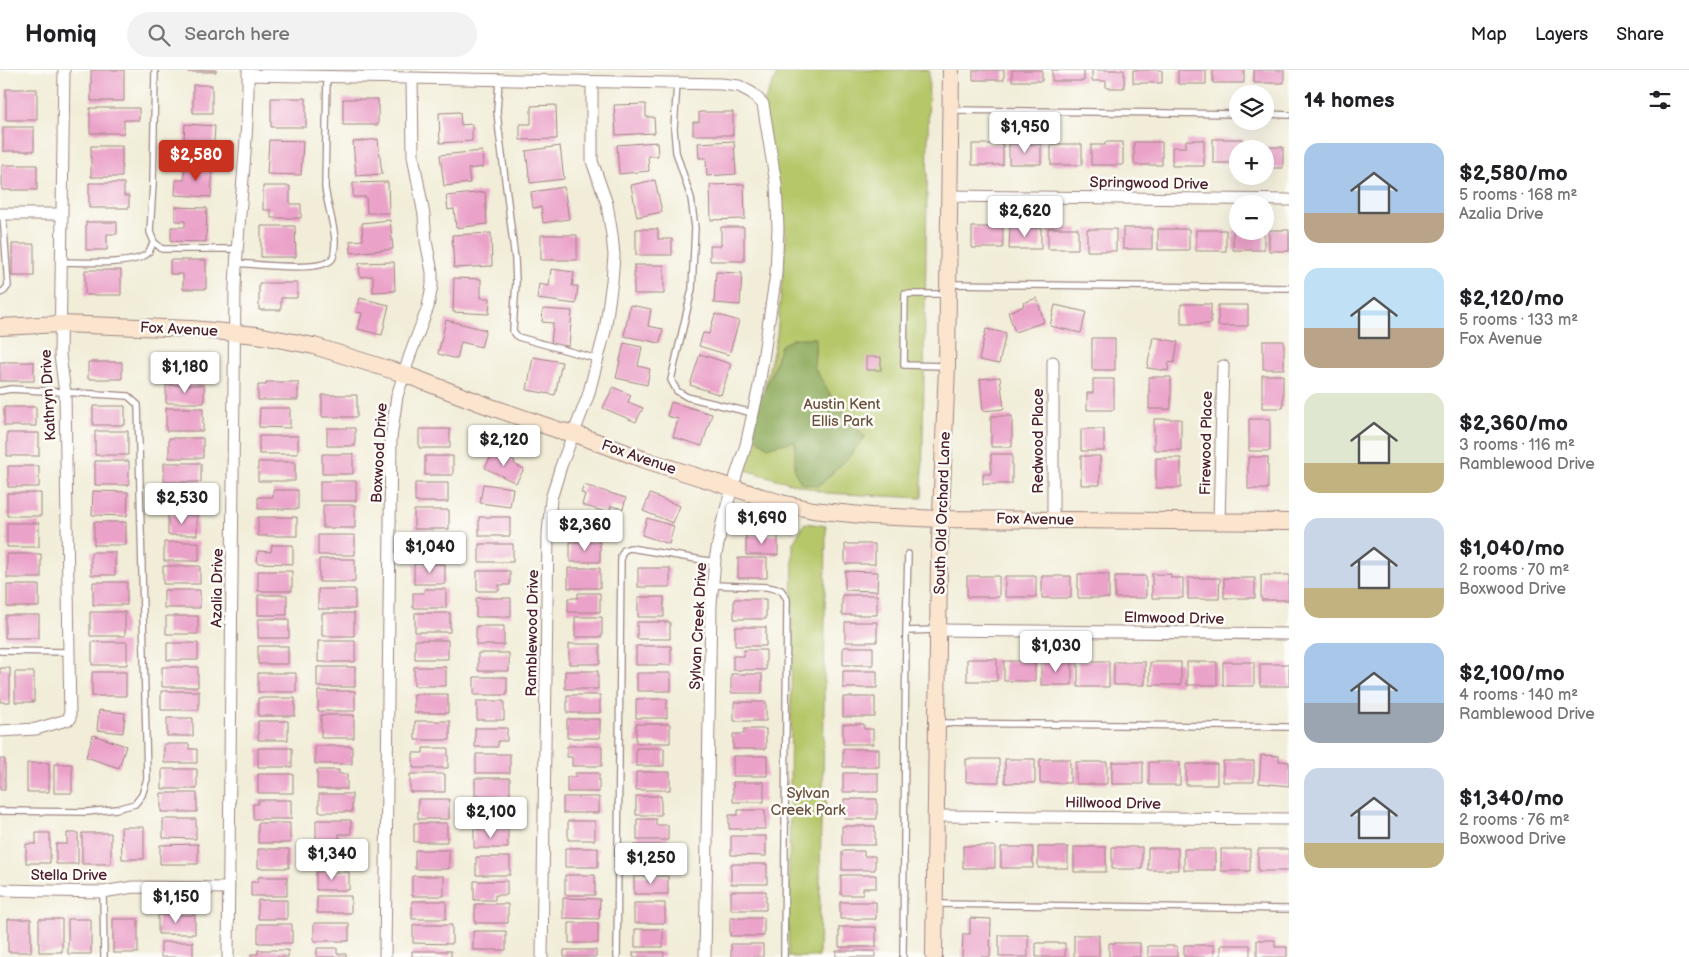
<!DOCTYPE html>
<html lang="en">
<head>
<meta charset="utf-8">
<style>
  body { margin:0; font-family:"Balsamiq Sans",sans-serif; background:#f2f2f2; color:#202124; height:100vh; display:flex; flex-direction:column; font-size:19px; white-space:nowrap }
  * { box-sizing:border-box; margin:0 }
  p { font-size:16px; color:#757577 }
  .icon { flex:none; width:28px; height:28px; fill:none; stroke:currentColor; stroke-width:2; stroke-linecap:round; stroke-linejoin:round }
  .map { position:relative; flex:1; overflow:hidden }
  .panel { display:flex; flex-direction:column; background:#fff; width:400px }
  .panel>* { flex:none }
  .tools { position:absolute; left:1229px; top:15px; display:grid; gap:10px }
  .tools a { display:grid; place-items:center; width:45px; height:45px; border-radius:50%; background:#fff; box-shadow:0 5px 20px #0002; font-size:25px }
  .price { position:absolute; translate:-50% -42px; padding:0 11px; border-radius:5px; background:#fff; color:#222; font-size:16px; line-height:32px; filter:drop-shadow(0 1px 2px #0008) }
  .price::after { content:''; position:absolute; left:50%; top:30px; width:15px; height:11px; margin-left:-8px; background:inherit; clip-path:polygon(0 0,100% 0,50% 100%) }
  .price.active { background:#c8321e; color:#fff }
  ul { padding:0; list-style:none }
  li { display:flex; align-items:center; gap:15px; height:125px; padding:0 15px }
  li span { display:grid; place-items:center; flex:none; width:140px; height:100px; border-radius:15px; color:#555 }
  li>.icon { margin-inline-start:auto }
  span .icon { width:60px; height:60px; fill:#fffc; stroke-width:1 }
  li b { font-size:21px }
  h2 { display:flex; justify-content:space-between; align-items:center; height:60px; padding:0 15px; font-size:21px }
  header { display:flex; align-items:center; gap:30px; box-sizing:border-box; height:70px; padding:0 25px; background:#fff; border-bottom:1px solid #e0e0e0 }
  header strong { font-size:24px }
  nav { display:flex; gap:28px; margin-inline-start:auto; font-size:18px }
  .search { width:350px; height:45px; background:#f2f2f2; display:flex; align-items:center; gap:12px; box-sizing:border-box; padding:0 18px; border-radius:28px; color:#757577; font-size:19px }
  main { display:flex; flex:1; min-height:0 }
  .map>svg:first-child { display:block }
  .green { fill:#b6c76a; stroke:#80734a }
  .forest { fill:#90ac5e; stroke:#6d6644 }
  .building { fill:#eba2c9 }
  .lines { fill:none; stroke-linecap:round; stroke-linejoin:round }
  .lane-casing { stroke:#9e8682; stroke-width:8 }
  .street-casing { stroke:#9e8682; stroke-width:13 }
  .secondary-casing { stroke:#9e8682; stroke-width:18 }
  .lane { stroke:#fff; stroke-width:5.5 }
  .street { stroke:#fff; stroke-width:11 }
  .secondary { stroke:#fbe5cf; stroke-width:16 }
  .labels { text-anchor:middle; stroke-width:5; stroke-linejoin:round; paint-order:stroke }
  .street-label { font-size:15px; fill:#4a1f2b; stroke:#fdfcf7 }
  .park-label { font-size:15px; fill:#6a513e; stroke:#fdfcf7 }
</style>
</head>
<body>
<header>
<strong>Homiq</strong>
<div class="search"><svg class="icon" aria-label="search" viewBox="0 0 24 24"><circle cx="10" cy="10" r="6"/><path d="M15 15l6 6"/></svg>Search here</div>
<nav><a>Map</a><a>Layers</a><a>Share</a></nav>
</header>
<main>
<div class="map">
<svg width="1289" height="887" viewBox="0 0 1289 887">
  <rect width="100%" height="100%" fill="#fdfcf7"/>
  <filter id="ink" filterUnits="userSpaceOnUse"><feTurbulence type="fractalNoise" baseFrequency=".02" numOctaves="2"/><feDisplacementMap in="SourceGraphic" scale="10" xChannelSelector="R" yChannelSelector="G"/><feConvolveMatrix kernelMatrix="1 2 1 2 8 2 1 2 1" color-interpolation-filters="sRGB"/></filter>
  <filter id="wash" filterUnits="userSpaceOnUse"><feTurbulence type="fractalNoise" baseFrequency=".0096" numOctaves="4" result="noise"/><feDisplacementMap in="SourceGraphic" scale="20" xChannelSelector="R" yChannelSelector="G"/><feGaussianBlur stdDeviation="1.12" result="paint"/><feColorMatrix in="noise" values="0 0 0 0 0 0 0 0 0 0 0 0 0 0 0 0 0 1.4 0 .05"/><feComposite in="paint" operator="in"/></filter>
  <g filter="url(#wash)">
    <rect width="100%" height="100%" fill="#f1edd8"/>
    <!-- green -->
    <path class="green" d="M779,0H929L922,428L826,423L745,400L777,265L786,166L763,34Z
      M805,453L826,456L823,718L826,719V747H821L819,887H788L793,473Z"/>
    <!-- forest -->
    <path class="forest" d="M795,268H816L814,297L834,331L865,367L849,387L819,416L801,413L795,402V371L768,377L751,364L758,332L770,308L781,275Z"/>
    <g id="blocks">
      <!-- building -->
      <path class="building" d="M91,0H124V31H91Z
        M188,0H216V2H188Z
        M973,0H1004V10H973Z
        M1012,0H1042V11H1012Z
        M1052,0H1084V11H1052Z
        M1092,0H1124V18H1106V11H1092Z
        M1133,0H1162V13H1133Z
        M1178,0H1206V14H1178Z
        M1213,0H1244V13H1213Z
        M1254,0H1284V13H1254Z
        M193,15H212V43H193Z
        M6,19H37V50H6Z
        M271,28H306V57H271Z
        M343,29H378V55H343Z
        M646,34V47H654L655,63L616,65L614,35Z
        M556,35L557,69L520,70V54H531V36Z
        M90,38H139V50H124V63H90Z
        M460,42L461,55L472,54V71L440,73L439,43Z
        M699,42H733V65H693V52H699Z
        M185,54L215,56L213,87L183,85Z
        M3,57H34V81H3Z
        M378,69L382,104L356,106L353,72Z
        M1213,69H1243V79H1238V93H1213Z
        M269,70L303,71L301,105L267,104Z
        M1186,70H1204V96H1172V77H1186Z
        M734,71L736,104L707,106L706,88H699L698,73Z
        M657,72L658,86H648L649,101L619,104L617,75Z
        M1105,72H1123V95H1091V75H1105Z
        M1134,72H1162V95H1134Z
        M972,74H1003V95H972Z
        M1009,74H1041V94H1009Z
        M1051,74H1082V95H1051Z
        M91,76H122V107H91Z
        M560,76L564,109L530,113L526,81Z
        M1252,77H1283V98H1265V79H1252Z
        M482,81L483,97L468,99L470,113L444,116L440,85Z
        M2,95H37V120H2Z
        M185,95L213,97L211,127L175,125L176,110H184Z
        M655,110L662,142L637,147L631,115Z
        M388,112L389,143H367L366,127H353V113Z
        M89,113H124V126H129V138H89Z
        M744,114L745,149L711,150L710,115Z
        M263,116H290V134H301V148H271V140H263Z
        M564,117L569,149L543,153L541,137L533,138L531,122Z
        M485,122L487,154L456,158L454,139L448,140L446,126Z
        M175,137L207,138L206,172L171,171V157H185V151H175Z
        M390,150L393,179L351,183L350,171L363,170L362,153Z
        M86,152H117V164H107V180H86Z
        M261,156H295L296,187H261Z
        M721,157H744V191H710V176H721Z
        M972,157H1003V178H972Z
        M1010,157L1041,158V179H1009Z
        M1048,158H1078V179H1048Z
        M1123,158H1152V179H1123Z
        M636,159H658V169H672V185H636Z
        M1087,159H1116V181H1087Z
        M1158,159H1189V180H1158Z
        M1196,160H1226V181H1196Z
        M1233,160H1238V161H1264V180H1233Z
        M1269,160H1289V181H1269Z
        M491,163L492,196L454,198L452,165Z
        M541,165H577V190H541Z
        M12,174H34V206H12Z
        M170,190H206V219H183V204H170Z
        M394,192L395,221L373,222V206L360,207L359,193Z
        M634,195H664V224H634Z
        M551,199L574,202L572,216H578L576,234L537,229L539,214L549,216Z
        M85,200H121V225H85Z
        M716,202L742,203L740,235L714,233Z
        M454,208L481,209V228H490L489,244L453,242Z
        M259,213H297V228H281V240H259Z
        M360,228L389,235L382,265L358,259L362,243L356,242Z
        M1037,228L1044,252L1015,262L1008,242L1024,236L1023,233Z
        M1181,234H1211V254H1181Z
        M630,235L651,239L648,256L663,259L660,273L624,266Z
        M1055,235L1086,242L1081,263L1050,256Z
        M1218,235H1248V256H1218Z
        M543,239L572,241L569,276L551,275L553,253L542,252Z
        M715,244L739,251L729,285L699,276L703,263L709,264Z
        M446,250L486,260L481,277L461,272L457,289L438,284Z
        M986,259L1006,263L999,294L979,290Z
        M1153,267L1178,272L1174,293L1169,292L1168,301L1147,298Z
        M1092,268H1115V300H1092Z
        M1263,271H1284V299H1263Z
        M624,273L642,277L638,296L650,299L647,315L616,308Z
        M700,284L731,294L721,325L690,315Z
        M533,287L562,292L555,325L527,320Z
        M866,287H881V300H866Z
        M166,290H203V310H166Z
        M0,292H34V311H0Z
        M88,292H122V309H88Z
        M1262,305H1283V338H1262Z
        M1000,307L1004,339L983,341L980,309Z
        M1149,307H1171V339H1149Z
        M1093,309H1114V340H1087V323H1093Z
        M266,312H298V330H258V315H266Z
        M166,315H204V333H166Z
        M613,317L631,325L628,332L643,338L636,352L603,338Z
        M322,325H357V347H322Z
        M671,332L712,344L702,376L673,367L678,349L667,346Z
        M93,336H125V355H93Z
        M4,337H36V356H4Z
        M166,338H203V361H166Z
        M260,338H290V358L259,357Z
        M991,346H1012V377H991Z
        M1154,349H1181V380H1154Z
        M1249,349H1270V381H1249Z
        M327,358H355V376H327Z
        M419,359H450V378H419Z
        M1081,359H1104V381H1081Z
        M95,361H128V385H95Z
        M7,363H39V386H7Z
        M259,366H298V384H259Z
        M169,368H203V388H169Z
        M494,381L515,391L514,394L524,399L516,413L485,398Z
        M322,384H353V404H322Z
        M991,384H1012V414H983V404H991Z
        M425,386H453V405H425Z
        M1081,386H1100V415H1081Z
        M1248,387H1268V419H1248Z
        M1156,388H1181V418H1156Z
        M95,391H129V415H95Z
        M258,392H295V411H258Z
        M164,393H201V412H164Z
        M8,396H39V417H8Z
        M320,411H356V431H320Z
        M415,413H448V432H415Z
        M483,414L513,418L510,437L480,433Z
        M584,415L626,428L623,439L611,436L609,443L582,435L585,424L581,423Z
        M166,417H198V437H166Z
        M273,420H298V439H258V427H273Z
        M93,421L128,422L127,446L92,445Z
        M7,423H41V446H7Z
        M650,424L680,436L673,453L643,441Z
        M323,435H355V458H323Z
        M414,440H449V459H414Z
        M168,445H197V465H168Z
        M572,445H605V464H572Z
        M258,447H297V466H258Z
        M479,447H510V466H479Z
        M647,448L674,456L669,474L642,465Z
        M94,452H126V475H94Z
        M7,453H39V477H7Z
        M318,465H355V485H318Z
        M746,465H778V485H746Z
        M415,467H449V487H415Z
        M164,472H199V491H164Z
        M570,472H600V492H570Z
        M479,474H513V492H479Z
        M845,474H875V494H845Z
        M272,475H293V494L257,493L258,481L271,482Z
        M91,482H115V505H91Z
        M7,484H41V508H7Z
        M738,488H767V508H738Z
        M319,489H355V512H319Z
        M414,494H445V514H414Z
        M163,496H200V514H163Z
        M568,498H600V518H568Z
        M638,498H670V517H638Z
        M258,501H292V521H258Z
        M477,501H510V515H499V521H477Z
        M845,501L878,502L877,521L845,520Z
        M1078,504H1109V528H1078Z
        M1152,504H1171V508H1183V528H1152Z
        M1261,505H1289V530H1261Z
        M967,506H999V527H967Z
        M1005,506H1036V527H1005Z
        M1042,506H1071V528H1042Z
        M1115,506H1146V528H1115Z
        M1188,508H1220L1219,529H1188Z
        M1224,508H1255V528H1224Z
        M93,512H127V535H93Z
        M7,515H39V537H7Z
        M318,519H355V539H318Z
        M424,519H446V538H413V523H424Z
        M164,520H200V538H164Z
        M578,523H600V542H568V528H578Z
        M258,525H287V545H258Z
        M842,525H877V545H842Z
        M638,527H664V547H638Z
        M476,528H511V547H476Z
        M734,529H766V549H734Z
        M90,542H125V566H90Z
        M322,543H354V566H322Z
        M415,543H450V562H415Z
        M5,545H39V568H5Z
        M166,546H198V564H166Z
        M575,547H602V567H575Z
        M258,549H289V568H258Z
        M637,552H670V569H637Z
        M845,552H877V572H845Z
        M476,556H504V575H476Z
        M735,557H766V576H735Z
        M415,570H448V589H415Z
        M318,571H355V592H318Z
        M92,572H127V595H92Z
        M167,573H198V590H167Z
        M569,574H600V594H569Z
        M258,576H288V594H258Z
        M636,576H671V595H636Z
        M843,577H873V595H843Z
        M744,580H766V600H733V586H744Z
        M478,583H509V601H478Z
        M967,589H997V611H967Z
        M1004,591H1035V611H1004Z
        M1041,591H1072V615H1041Z
        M1078,591H1109V617H1078Z
        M1114,592H1145V615H1114Z
        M1150,592H1181V615H1150Z
        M1187,592H1217V615H1187Z
        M1223,592H1254V616H1223Z
        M1260,594H1289V616H1260Z
        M162,597H198V617H162Z
        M317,597H355V617H317Z
        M414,597H446V616H414Z
        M0,598H10V632H0Z
        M565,601H598V619H565Z
        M843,601H877V618H843Z
        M15,602H34V632H15Z
        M92,602H126V626H92Z
        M258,603H296V622H258Z
        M637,603H671V621H637Z
        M731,604H762V623H731Z
        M474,607H507V625H474Z
        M161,621H199V640H161Z
        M318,621H355V641H318Z
        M414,624H448V643H414Z
        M567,625H600V643H567Z
        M843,627H875V647H843Z
        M258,628H295V646H258Z
        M636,629H667V648H636Z
        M477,631H504V650H477Z
        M734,632H766V651H734Z
        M99,640L125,643L123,663L97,660Z
        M321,645H354V668H321Z
        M167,648H193V666H167Z
        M567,649H600V668H567Z
        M258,651H288V670H258Z
        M415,651H450V670H415Z
        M636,654H670V673H636Z
        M843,654H864V659H873V674H843Z
        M475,658H507V671H498V677H475Z
        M744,659H766V679H733V664H744Z
        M93,665L126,676L119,698L86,687Z
        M164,674H189V679H197V693H164Z
        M315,676H352V694H315Z
        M567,676H602V696H572V687H567Z
        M258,678H292V697H258Z
        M423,678H448V698H413V683H423Z
        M636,678H664V696H636Z
        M843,679H879V697H843Z
        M476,684H510V703H476Z
        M1261,685L1279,686V691L1289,692V716L1259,713Z
        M733,686H767V706H733Z
        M0,689H5V720H0Z
        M966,689H999V712H966Z
        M1005,689H1035V713H1005Z
        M1040,689H1070V713H1040Z
        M1223,691H1254V712H1223Z
        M1076,692H1107V714H1076Z
        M1112,692H1143V714H1112Z
        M1149,692H1180V715H1149Z
        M27,693H49V722H27Z
        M54,694H72V723H54Z
        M1186,694H1217V715H1186Z
        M162,699H197V719H162Z
        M317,700H339V704H347V719H317Z
        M636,702H670V720H636Z
        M575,703H599V722H567V707H575Z
        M843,703H878V722H843Z
        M258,704H293V723H258Z
        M410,704H445V722H410Z
        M475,708H510V726H475Z
        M733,712H764V732H733Z
        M161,723H197V742H161Z
        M319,724H352V742H319Z
        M636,726H661V745H636Z
        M563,727H599V743H563Z
        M418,729H449V749H418Z
        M844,729H877V749H844Z
        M258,730H291V749H253V734H258Z
        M477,733H510V750H477Z
        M738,740H765V759H729V745H738Z
        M163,749H196V769L163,768Z
        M637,749H656V755H668V770H637Z
        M316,750H351V764H339V770H316Z
        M568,751H595V770H568Z
        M258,753H290V773H258Z
        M414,753H447V772H414Z
        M842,756H875V775H842Z
        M121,757H144V789H122Z
        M474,759H508V778H474Z
        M36,763H50V793H26V774H36Z
        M67,763H78V794H56V774H67Z
        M82,763H111V794H82Z
        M731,766H766V786L731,785Z
        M198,774V794H160V775Z
        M634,775H666V794H634Z
        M963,776H995V798H963Z
        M316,777H345V797H316Z
        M1001,777H1033V798H1001Z
        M1038,777H1068V798H1038Z
        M1074,777H1106V802H1074Z
        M1112,777H1142V799H1112Z
        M565,778H598V797H565Z
        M1148,778H1178V800H1148Z
        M258,779H289V798H258Z
        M1184,779H1215V800H1184Z
        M1221,779H1250V801H1221Z
        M1258,779H1289V801H1258Z
        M415,780H449V799H415Z
        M842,781H864V786H875V800H842Z
        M476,787H510V805H476Z
        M731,794H767V814H731Z
        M316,802H349V820H316Z
        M565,805H595V825H565Z
        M841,805H876V818H863V825H841Z
        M412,806H444V826H412Z
        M634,806H668V824H634Z
        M258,807H287V826H251V812H258Z
        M474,811H507V825H495V830H474Z
        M731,821H766V840H731Z
        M317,826H351V843H317Z
        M563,828L600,829L599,849L563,848Z
        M258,830H287V849H258Z
        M412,831H446V849H412Z
        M840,832H876V849H840Z
        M634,833H665V853H634Z
        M475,834H508V853H475Z
        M158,845H195V864H158Z
        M730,848H764V866H730Z
        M970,848L991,849L990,887H962L963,864H970Z
        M8,849H31V882H8Z
        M39,849H62V882H39Z
        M68,849H91V884H68Z
        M113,849H138V883H113Z
        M314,853H349V871H314Z
        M569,853H598V873H569Z
        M258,854H292V873H258Z
        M413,855H452V874L413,873Z
        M839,857H876V877H839Z
        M635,859H663V877H635Z
        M473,861H506V880H473Z
        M999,865H1028V887H999Z
        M1074,865H1099V887H1074Z
        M1257,870H1275V877H1287V887H1257Z
        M161,872H193V887H161Z
        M1036,873H1065V887H1036Z
        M1109,873H1140V887H1109Z
        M731,874H763V887H731Z
        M1184,875H1214V887H1184Z
        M1221,875H1250V887H1221Z
        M1148,876H1177V887H1148Z
        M317,878H337V884H346V887H317Z
        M258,880H288V887H251V884H258Z
        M564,880H596V887H564Z
        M412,881H451V887H412Z
        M836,881H875V887H836Z
        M633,882H664V887H633Z"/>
    </g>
  </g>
  <g filter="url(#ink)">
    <use href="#blocks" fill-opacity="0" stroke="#9e8682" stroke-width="1"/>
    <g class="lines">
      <defs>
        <path id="lane" d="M155,0L153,114L150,162L154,172L162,179H236
          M499,10L497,41L499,61L515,189L516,212L513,261L518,267L597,289
          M677,13L674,59L676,82L691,128L695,158L692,219L671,310L677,321L687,327L753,343
          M953,40L1238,44
          M1265,44L1289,45
          M61,192C81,192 135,196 148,183C150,180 152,175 154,172
          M236,193C254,194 321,203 332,189C335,185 335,176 335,170C334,153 327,135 325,117L327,6
          M949,214L1289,218
          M0,223L4,221L8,216L3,144
          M945,296L904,295L905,224H946
          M0,321L11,319L128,326L138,335L147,709L142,725L135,734L116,739L87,742L0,741
          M713,515L767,517L781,520L787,529L784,887
          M906,561L908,484
          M0,581L69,582
          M939,653L1289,657
          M103,822L104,887
          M937,834L1289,839
          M617,887L621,486L624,480L630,478L715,492
          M903,887L906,561L936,560"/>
        <path id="street" d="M248,5L721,14L739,16L752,23L763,34L776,114L778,158L776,204L759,316L746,375L732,418L722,453L715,490L711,534L705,887
          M949,126L1289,130
          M0,144H62
          M1053,292V449
          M1219,451L1223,296
          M938,560L1289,564
          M0,661L36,659L70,649L65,323L60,285L64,0
          M936,746L1289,749
          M0,820L103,822L133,817L229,818
          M228,887L235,217C238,145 249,72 248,0
          M385,887L391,368L397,326L410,285L428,237L432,215V202L426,171L424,145L413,86L412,8
          M542,887L548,464L551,429L561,396L588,326L605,261L612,211L614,185L612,165L607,134L592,91V12"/>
        <path id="secondary" d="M0,257L61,254L191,259L257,265L314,276L404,304L491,337L561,361L573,363L645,390L781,433L813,440L871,446L941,449L1289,452
          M934,887L939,494L947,296L951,0"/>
      </defs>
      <!-- lane casing -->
      <use href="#lane" class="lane-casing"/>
      <!-- street casing -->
      <use href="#street" class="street-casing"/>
      <!-- secondary casing -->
      <use href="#secondary" class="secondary-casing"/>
      <!-- lane -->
      <use href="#lane" class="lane"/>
      <!-- street -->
      <use href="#street" class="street"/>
      <!-- secondary -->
      <use href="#secondary" class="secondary"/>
    </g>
  </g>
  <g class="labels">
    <!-- street labels -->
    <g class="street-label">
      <text transform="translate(1149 113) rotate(1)" y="5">Springwood Drive</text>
      <text transform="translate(179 259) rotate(3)" y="5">Fox Avenue</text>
      <text transform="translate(48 325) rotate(-93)" y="5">Kathryn Drive</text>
      <text transform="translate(1038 371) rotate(-90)" y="5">Redwood Place</text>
      <text transform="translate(1206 373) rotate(-89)" y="5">Firewood Place</text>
      <text transform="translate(379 383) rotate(-87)" y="5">Boxwood Drive</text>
      <text transform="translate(639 387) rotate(19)" y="5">Fox Avenue</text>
      <text transform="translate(942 443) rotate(-88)" y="5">South Old Orchard Lane</text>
      <text transform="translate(1035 449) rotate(1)" y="5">Fox Avenue</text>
      <text transform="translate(217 518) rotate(-89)" y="5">Azalia Drive</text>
      <text transform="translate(1174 548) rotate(1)" y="5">Elmwood Drive</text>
      <text transform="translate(698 556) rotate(-87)" y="5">Sylvan Creek Drive</text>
      <text transform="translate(532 563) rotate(-89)" y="5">Ramblewood Drive</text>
      <text transform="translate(1113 733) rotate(1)" y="5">Hillwood Drive</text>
      <text x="69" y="810">Stella Drive</text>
    </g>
    <!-- park labels -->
    <g class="park-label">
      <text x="842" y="339">Austin Kent<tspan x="842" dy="17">Ellis Park</tspan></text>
      <text x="808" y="728">Sylvan<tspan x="808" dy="17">Creek Park</tspan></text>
    </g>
  </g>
</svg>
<div class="tools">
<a><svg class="icon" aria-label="layers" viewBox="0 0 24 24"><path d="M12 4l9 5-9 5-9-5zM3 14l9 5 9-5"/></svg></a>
<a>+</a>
<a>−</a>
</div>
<b class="price" style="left:1025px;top:84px">$1,950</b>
<b class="price active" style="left:196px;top:112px">$2,580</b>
<b class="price" style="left:1025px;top:168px">$2,620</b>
<b class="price" style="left:185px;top:324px">$1,180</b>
<b class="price" style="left:504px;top:397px">$2,120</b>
<b class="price" style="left:182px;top:455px">$2,530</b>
<b class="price" style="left:762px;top:475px">$1,690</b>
<b class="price" style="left:585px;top:482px">$2,360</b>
<b class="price" style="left:430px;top:504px">$1,040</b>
<b class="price" style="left:1056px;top:603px">$1,030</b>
<b class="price" style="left:491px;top:769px">$2,100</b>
<b class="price" style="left:332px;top:811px">$1,340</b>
<b class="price" style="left:651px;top:815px">$1,250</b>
<b class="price" style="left:176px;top:854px">$1,150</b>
</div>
<section class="panel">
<h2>14 homes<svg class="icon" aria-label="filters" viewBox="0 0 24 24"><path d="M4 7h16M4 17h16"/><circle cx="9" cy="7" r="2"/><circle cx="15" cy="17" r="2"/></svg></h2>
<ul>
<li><span style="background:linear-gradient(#a9c7e8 70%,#b9a48a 0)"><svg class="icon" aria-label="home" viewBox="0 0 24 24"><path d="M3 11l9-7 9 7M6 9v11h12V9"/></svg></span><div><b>$2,580/mo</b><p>5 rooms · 168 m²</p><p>Azalia Drive</p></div></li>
<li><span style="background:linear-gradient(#bfe0f5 60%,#b9a48a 0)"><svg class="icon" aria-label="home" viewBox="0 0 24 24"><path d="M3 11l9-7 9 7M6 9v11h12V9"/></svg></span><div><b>$2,120/mo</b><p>5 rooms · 133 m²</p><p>Fox Avenue</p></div></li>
<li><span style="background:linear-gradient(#dfe7d0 70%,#c2b280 0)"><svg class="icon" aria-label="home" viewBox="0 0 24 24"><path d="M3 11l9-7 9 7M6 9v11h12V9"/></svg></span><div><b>$2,360/mo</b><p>3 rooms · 116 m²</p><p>Ramblewood Drive</p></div></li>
<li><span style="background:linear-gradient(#c9d6e8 70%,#c2b280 0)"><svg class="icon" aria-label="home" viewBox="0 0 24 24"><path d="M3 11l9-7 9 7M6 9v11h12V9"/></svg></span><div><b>$1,040/mo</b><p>2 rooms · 70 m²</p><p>Boxwood Drive</p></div></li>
<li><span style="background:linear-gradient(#a9c7e8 60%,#9aa5b1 0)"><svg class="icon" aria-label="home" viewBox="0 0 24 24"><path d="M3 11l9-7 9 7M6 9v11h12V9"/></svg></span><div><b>$2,100/mo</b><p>4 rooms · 140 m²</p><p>Ramblewood Drive</p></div></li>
<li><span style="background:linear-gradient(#c9d6e8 75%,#c2b280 0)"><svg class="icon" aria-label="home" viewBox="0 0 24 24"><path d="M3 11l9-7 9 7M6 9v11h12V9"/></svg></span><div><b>$1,340/mo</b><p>2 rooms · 76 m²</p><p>Boxwood Drive</p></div></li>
</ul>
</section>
</main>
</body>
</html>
